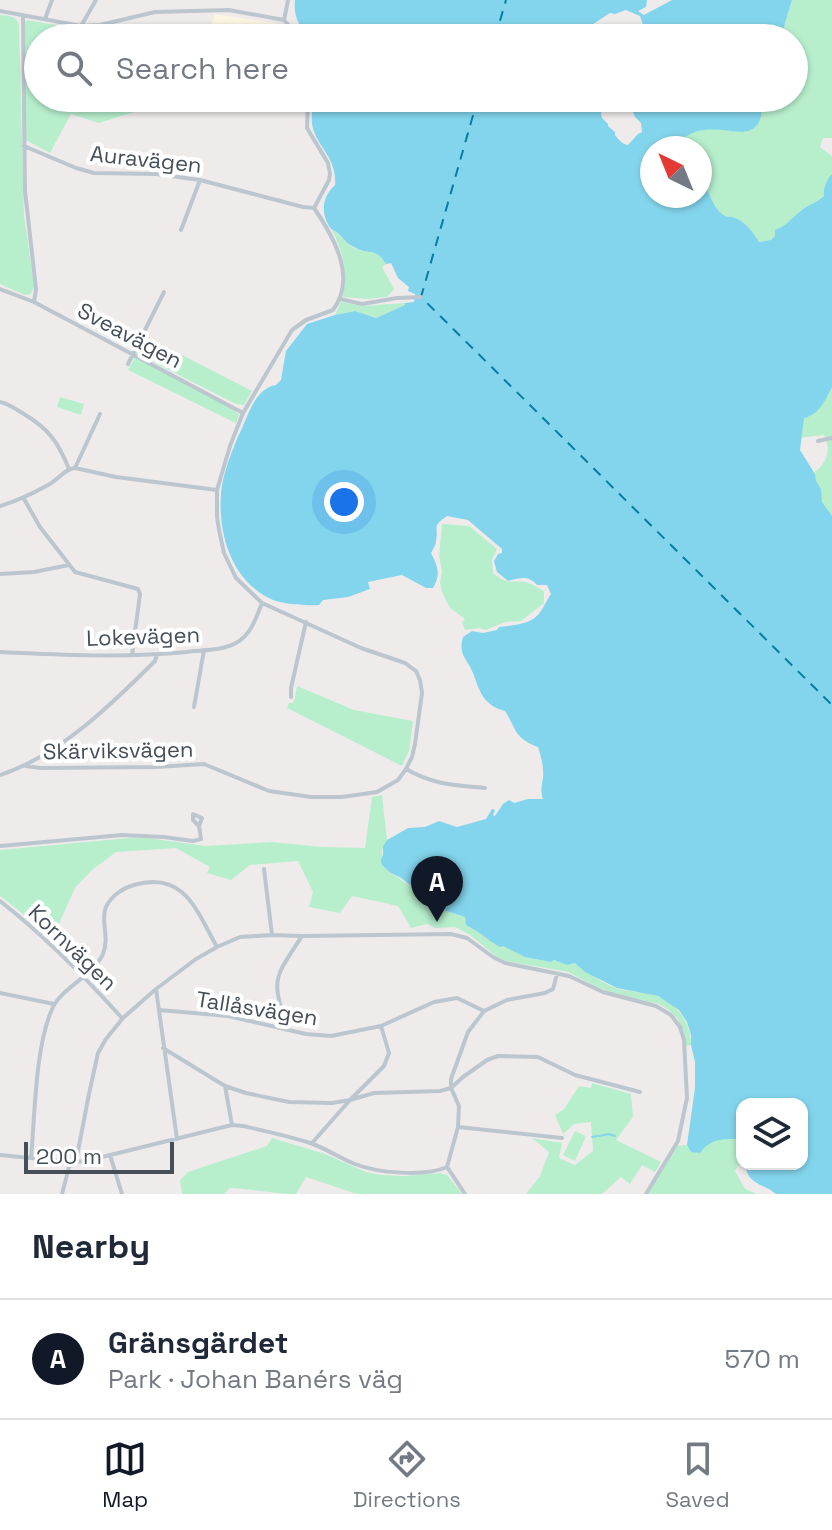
<!DOCTYPE html>
<html lang="en">
<head>
<meta charset="utf-8">
<style>
  body { margin:0; font-family:"Space Grotesk",sans-serif; background:#f2f2f3; color:#1f2937 }
  .controls { position:absolute; right:24px; bottom:24px; display:grid; overflow:hidden; border-radius:16px; box-shadow:0 2px 6px #0004 }
  .controls button { width:72px; height:72px; display:grid; place-items:center; padding:0; border:0; border-bottom:2px solid #e0e1e3; background:#fff; color:#1f2937; font:40px sans-serif }
  .compass { position:absolute; left:640px; top:136px; width:72px; height:72px; border-radius:50%; background:#fff; box-shadow:0 2px 6px #0004; rotate:317deg }
  .scale { position:absolute; left:24px; bottom:20px; width:150px; box-sizing:border-box; padding-left:8px; border:4px solid #444f59; border-top:0; font-size:22px; line-height:28px; white-space:nowrap; color:#444f59; -webkit-text-stroke:6px #fff; paint-order:stroke }
  .you { position:absolute; left:344px; top:502px; width:28px; height:28px; margin:-20px; border:6px solid #fff; border-radius:50%; background:#1a73e8; box-shadow:0 0 0 12px #1a73e833 }
  .badge { display:grid; place-items:center; width:52px; height:52px; border-radius:50%; background:#111827; color:#fff; font-size:26px; font-weight:700 }
  .pin { position:absolute; translate:-50% -66px; filter:drop-shadow(0 2px 4px #0008) }
  .pin::after { content:''; position:absolute; top:42px; width:28px; height:24px; background:inherit; clip-path:polygon(0 0,100% 0,50% 100%) }
  .list { margin:0; padding:0; list-style:none }
  h2 { display:flex; justify-content:space-between; align-items:center; height:104px; margin:0; padding:0 32px; font-size:34px }
  h2 small { font-size:26px; font-weight:400; color:#747a83 }
  .list li { display:grid; grid-template-columns:52px 1fr auto; gap:24px; align-items:center; box-sizing:border-box; height:120px; padding:0 32px; border-top:2px solid #e0e1e3 }
  .list b { display:block; font-size:30px; white-space:nowrap }
  .list p { margin:0; font-size:26px; white-space:nowrap; color:#747a83 }
  .list em { font-size:26px; font-style:normal; color:#747a83 }
  .icon { flex:none; width:44px; height:44px; fill:none; stroke:currentColor; stroke-width:2; stroke-linecap:round; stroke-linejoin:round }
  .map { position:relative; flex:none; width:832px; height:1194px; overflow:hidden }
  .search { position:absolute; background:#fff; box-shadow:0 2px 6px #0004; left:24px; right:24px; top:24px; height:88px; display:flex; align-items:center; gap:20px; box-sizing:border-box; padding:0 28px; border-radius:44px; color:#747a83; font-size:30px }
  .sheet { height:224px; background:#fff }
  nav { display:flex; justify-content:space-around; align-items:center; box-sizing:border-box; height:112px; border-top:2px solid #e0e1e3; background:#fff; font-size:22px; color:#747a83 }
  nav a { display:grid; justify-items:center; gap:4px }
  nav .on { color:#111827 }
  .map>svg:first-child { display:block }
</style>
</head>
<body>
<div class="map">
<svg width="832" height="1194" viewBox="0 0 832 1194">
  <rect width="100%" height="100%" fill="#efebeb"/>
  <path fill="#fcf5e2" d="M215,14L279,24L293,38H207Z"/>
  <path fill="#b7efcd" d="M792,0H832V138H823L820,147L832,156V174C826,181 828,191 822,198C817,206 806,206 799,212C789,221 780,231 771,241L759,242L719,216L700,187V148H680L682,136C698,130 719,125 736,132L761,118V103L765,98H794V38H782L785,23Z
    M0,15C9,16 16,15 19,25L24,215L34,286L31,294L25,295L0,284Z
    M27,20L83,30L92,38H38V98H100L104,104L122,98H139L141,110L99,123L71,114L50,153L26,140L25,23Z
    M332,230C340,233 344,241 352,247C367,256 375,246 386,264L382,267L394,289L387,297L367,299L343,297C347,269 344,255 332,230Z
    M341,302L363,306L405,303V305L376,318L355,311L335,315Z
    M145,336L252,391L244,405L236,404L135,353Z
    M135,357L234,410L239,415L236,423L128,370Z
    M832,382V520L820,503L812,474C827,464 832,450 824,435L798,438L803,418Z
    M60,397L84,404L81,415L57,407Z
    M442,524L469,526L497,549L492,560L493,573C510,586 507,580 525,582C531,583 538,588 544,591V603L521,621L505,622L486,630L479,628L465,630L462,623L465,619L450,608L442,592L440,583L442,571L439,556Z
    M297,686L354,710L413,721L409,751L402,766L287,708L289,703H293L295,698Z
    M382,795L387,840L382,850L383,867C398,876 408,888 425,892L430,904L434,907L465,917L469,928L479,932L487,939L508,947L525,957L551,962L554,960L567,964L575,963C588,972 602,984 619,989C631,992 645,992 657,996C678,1004 691,1023 691,1045L686,1046L678,1019L669,1010L659,1004L618,995L597,987L568,972L506,961L496,956L470,935L455,927L435,928L427,924L411,928L398,906L352,896L340,913L309,907L313,892L298,861L250,865L231,880L207,873L210,867L176,848L116,852L92,870L75,888L53,937L0,896V850L140,837L206,846L271,842L322,847L365,848L372,797Z
    M592,1083L631,1094L633,1117L616,1140L661,1162L655,1172L642,1165L630,1184L621,1177L602,1194H526L540,1176L549,1152L532,1138L562,1143L559,1158L575,1165L593,1151L591,1122L574,1124L563,1134L555,1115L564,1109L579,1086L591,1088Z
    M575,1131L586,1136L575,1161L563,1155Z
    M723,1137L740,1139L742,1141V1164H748L746,1167L738,1165L735,1171L745,1189L757,1194H648L676,1146L687,1145L691,1152Z
    M272,1138L325,1154L366,1172L381,1175L405,1176L440,1173L447,1175L462,1194H357L306,1177L296,1194C274,1194 252,1189 230,1188L224,1194H182L180,1180L188,1172L267,1146Z"/>
  <path fill="#83d5ed" fill-rule="evenodd" d="M295,0H647L646,7L638,11L644,15L672,0H792L785,23L782,38H649L645,31L640,16L626,10L615,14L610,13L590,26V29L596,36L604,38H315C299,31 293,16 295,0Z
    M316,98H765C759,108 765,118 755,127C741,141 709,117 681,140L684,148H652V196H700V184L704,185C711,194 712,206 722,214C729,219 727,215 735,218C745,222 753,232 759,242L771,240L775,236V230C787,226 792,217 802,210C809,204 817,203 824,196C823,188 827,179 832,174V387C825,400 820,414 804,418L800,450L815,474L816,481L821,489L822,502L832,516V1194H776C765,1184 748,1185 746,1167L748,1164H802V1104H742V1141L740,1139C723,1139 711,1138 700,1153L691,1152L687,1145L695,1088V1062L691,1045V1035L687,1022L679,1010L658,996L617,988L585,972L575,963L567,965L554,960L551,962L525,957L503,946L500,947C493,943 487,939 481,934C476,930 471,929 466,925L465,917L434,907L430,904L425,892C414,889 410,885 401,878C395,875 387,871 383,866C381,864 381,861 381,859L383,855V846L387,840L408,828L425,827L439,821L457,827L486,819L492,809L495,810L493,815L495,816L503,804L509,800L514,803L528,799H543C540,790 542,786 543,777C544,766 541,757 538,747C514,738 517,730 505,711C483,705 480,692 473,673C467,658 458,656 463,637L472,631L483,633L497,630L499,627C514,625 532,625 541,611C545,605 547,599 551,594L547,585H537C528,575 520,578 508,581L497,572L494,561L498,554L502,553V549L468,520L447,516C431,527 439,526 436,541C436,545 433,549 431,553C438,568 441,573 433,588H426L402,575L368,582L370,589L348,597L323,600L319,605C308,606 280,604 271,599C232,581 218,535 221,495C222,474 234,445 243,426C250,410 257,388 276,385L281,380L286,351L307,324L335,315L355,311L376,318L405,305V303L414,302L415,294L408,291L409,287L398,278L391,263L386,264C375,246 368,256 354,247C347,244 344,239 339,234C334,229 334,233 329,226C320,211 323,196 335,185C338,147 299,142 316,98ZM623,109L633,112L635,117L641,123L642,132L638,134L628,145C622,144 619,140 615,135V132L608,126V124C604,120 599,117 602,110L621,111Z"/>
  <g fill="none" stroke-linecap="round" stroke-linejoin="round">
    <path stroke="#83d5ed" stroke-width="2" d="M599,1136L608,1134L615,1136
      M592,1137L597,1136"/>
    <path stroke="#097d9f" stroke-width="2" stroke-dasharray="10 8" stroke-linecap="butt" d="M495,38L506,0
      M478,98L421,297L832,705"/>
    <path stroke="#bcc6cf" stroke-width="4" d="M288,0L284,20L300,38
      M0,11L81,26L100,25L155,12L229,10L284,20
      M23,16L25,191L36,289L34,302
      M45,19L52,0
      M81,26L96,0
      M308,98L307,128L328,163L330,174L329,180L314,208
      M24,146L76,168L94,173L156,174L200,180L303,207L314,208
      M181,230L200,180
      M0,289L34,302L243,413
      M340,299L362,304L397,298L421,297
      M128,364L164,292
      M0,402C9,404 16,409 24,414C49,429 58,442 69,469
      M818,441L832,438
      M75,468L100,414
      M24,499L40,527L75,572L138,589L140,594L132,655
      M0,506C17,501 32,494 48,485C58,480 64,469 75,468L116,477L217,490
      M0,574L34,572L69,565
      M0,652C62,655 125,658 187,652C203,650 221,651 236,643C251,635 256,618 262,603
      M291,697V688L306,622
      M194,707L204,650
      M26,766L40,768L156,767L204,764L269,791L311,797H342L377,792L398,780L406,769L412,757L415,744L422,693L420,680L416,671L405,663L361,648L262,603L236,578L224,553L219,530L217,517V490L230,446L243,413L292,330L306,320L333,310C357,278 334,237 314,208
      M406,769C434,785 454,785 485,788
      M0,775C59,756 112,704 155,661L157,655
      M0,846L122,835L164,837L193,841L201,839L199,826L202,818L193,814V820L199,826
      M264,869L272,935
      M0,901C45,936 84,976 122,1018
      M156,989L177,1139
      M0,993L54,1004
      M159,1010L228,1016L306,1034L331,1036L381,1026L434,1002L457,998L484,1011
      M288,1029C271,979 273,980 302,936
      M163,1048L225,1086L246,1093L289,1102L332,1103L350,1100L374,1093L440,1091L451,1088L463,1077L487,1060L498,1056L538,1057L575,1075L640,1092
      M225,1086L232,1125
      M458,1127L562,1138
      M312,1143L350,1100L384,1066L389,1053L381,1026
      M0,1155L71,1162L86,1161L232,1125L243,1126C265,1131 288,1136 310,1143C325,1148 340,1158 355,1164C377,1173 425,1177 447,1167L465,1194
      M110,1155L122,1194
      M31,1158C35,1115 35,1045 53,1007C63,987 93,976 103,954C110,937 100,920 106,907C111,896 123,888 134,885C185,870 197,912 217,947
      M447,1167L458,1127L459,1106L451,1088V1079L468,1032L484,1011L507,1000L545,993L553,989L557,974
      M62,1194L69,1167L77,1156L89,1094L98,1053L106,1039L123,1018L156,989L196,959L217,947L240,937L272,935L302,936L451,934L467,938L493,957L505,963L569,976L603,992L656,1006L671,1015L680,1027L684,1040L687,1098L678,1141L646,1194"/>
  </g>
  <g text-anchor="middle" stroke-width="8" stroke-linejoin="round" paint-order="stroke">
    <g font-size="22" fill="#444f59" stroke="#fff">
      <text transform="translate(146 159) rotate(6)" y="8">Auravägen</text>
      <text transform="translate(130 335) rotate(28)" y="8">Sveavägen</text>
      <text transform="translate(143 636) rotate(-2)" y="8">Lokevägen</text>
      <text transform="translate(118 750) rotate(-1)" y="8">Skärviksvägen</text>
      <text transform="translate(73 947) rotate(44)" y="8">Kornvägen</text>
      <text transform="translate(257 1008) rotate(9)" y="8">Tallåsvägen</text>
    </g>
  </g>
</svg>
<div class="controls">
<button><svg class="icon" aria-label="layers" viewBox="0 0 24 24"><path d="M12 4l9 5-9 5-9-5zM3 14l9 5 9-5"/></svg></button>
</div>
<svg class="compass" viewBox="-18 -18 36 36"><path d="M0-13l5 13h-10z" fill="#e53935"/><path d="M0 13l5-13h-10z" fill="#747a83"/></svg>
<div class="scale">200 m</div>
<div class="you"></div>
<div class="pin badge" style="left:437px;top:922px">A</div>
<div class="search"><svg class="icon" aria-label="search" viewBox="0 0 24 24"><circle cx="10" cy="10" r="6"/><path d="M15 15l6 6"/></svg>Search here</div>
</div>
<section class="sheet">
<h2>Nearby<small></small></h2>
<ul class="list">
<li><span class="badge">A</span><div><b>Gränsgärdet</b><p>Park · Johan Banérs väg</p></div><em>570 m</em></li>
</ul>
</section>
<nav>
<a class="on"><svg class="icon" aria-label="map" viewBox="0 0 24 24"><path d="M3 6l6-2 6 2 6-2v14l-6 2-6-2-6 2zM9 4v14M15 6v14"/></svg>Map</a>
<a><svg class="icon" aria-label="directions" viewBox="0 0 24 24"><path d="M12 3l9 9-9 9-9-9zM9 14v-3h6M13 9l2 2-2 2"/></svg>Directions</a>
<a><svg class="icon" aria-label="saved" viewBox="0 0 24 24"><path d="M7 4h10v16l-5-4-5 4z"/></svg>Saved</a>
</nav>
</body>
</html>
